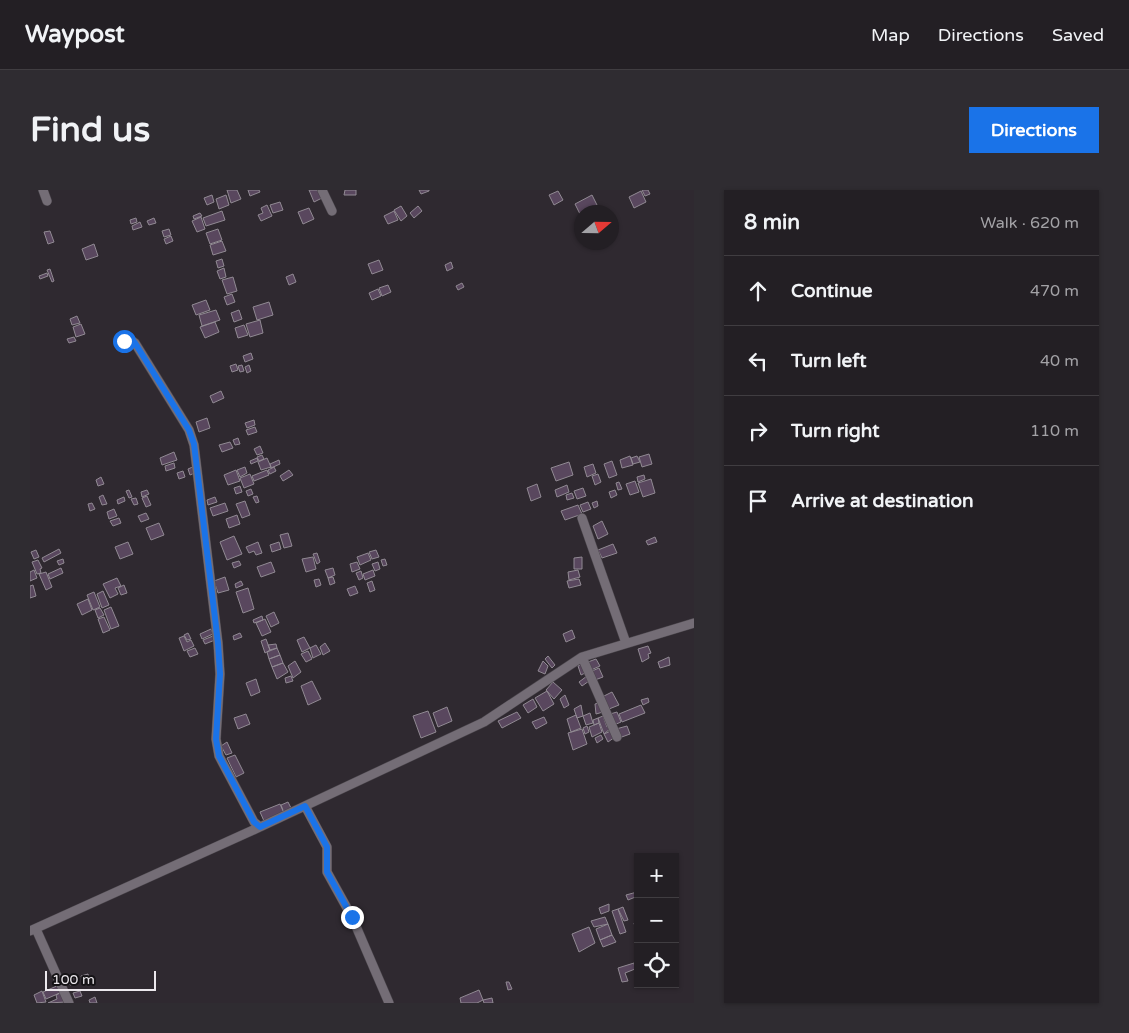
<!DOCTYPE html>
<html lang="en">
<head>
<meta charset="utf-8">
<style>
  body { margin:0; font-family:"Varela Round",sans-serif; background:#2f2c31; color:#f1f3f6 }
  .controls { position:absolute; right:15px; bottom:15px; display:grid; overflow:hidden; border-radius:0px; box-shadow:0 1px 4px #0004 }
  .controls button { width:45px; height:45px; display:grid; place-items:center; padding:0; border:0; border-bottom:1px solid #403d41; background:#231f24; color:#f1f3f6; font:25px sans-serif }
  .compass { position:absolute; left:544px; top:15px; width:45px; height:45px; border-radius:50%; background:#231f24; box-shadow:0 1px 4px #0004; rotate:70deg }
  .scale { position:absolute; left:15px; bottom:12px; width:111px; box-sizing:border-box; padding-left:5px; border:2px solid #ece8ed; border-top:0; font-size:14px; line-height:18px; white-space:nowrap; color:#ece8ed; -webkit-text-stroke:4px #151316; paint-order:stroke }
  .stop { position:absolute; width:15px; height:15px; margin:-11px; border:4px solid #1a73e8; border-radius:50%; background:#fff }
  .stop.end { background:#1a73e8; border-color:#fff; box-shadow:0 1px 5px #0008 }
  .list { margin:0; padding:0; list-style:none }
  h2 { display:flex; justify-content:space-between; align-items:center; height:65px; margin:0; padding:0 20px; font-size:21px }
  h2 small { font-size:16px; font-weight:400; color:#a3a2a6 }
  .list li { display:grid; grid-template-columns:32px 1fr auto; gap:15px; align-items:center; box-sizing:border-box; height:70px; padding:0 20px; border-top:1px solid #403d41 }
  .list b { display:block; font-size:19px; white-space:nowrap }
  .list em { font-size:16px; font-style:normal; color:#a3a2a6 }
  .icon { flex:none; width:28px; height:28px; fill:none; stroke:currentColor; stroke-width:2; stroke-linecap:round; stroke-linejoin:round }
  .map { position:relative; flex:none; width:664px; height:813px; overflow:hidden; border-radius:0px }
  header { display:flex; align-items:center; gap:30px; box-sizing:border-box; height:70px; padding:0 25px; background:#231f24; border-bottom:1px solid #403d41 }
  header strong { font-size:24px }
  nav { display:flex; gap:28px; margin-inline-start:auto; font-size:18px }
  .intro { display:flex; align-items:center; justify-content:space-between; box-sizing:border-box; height:120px; padding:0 30px }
  h1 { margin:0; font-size:35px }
  .button { padding:12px 22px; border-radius:0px; background:#1a73e8; color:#fff; font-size:18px; font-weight:700 }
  main { display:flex; gap:30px; padding:0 30px }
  aside { flex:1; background:#231f24; border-radius:0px; box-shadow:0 1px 4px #0004 }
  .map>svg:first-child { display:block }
</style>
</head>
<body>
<header>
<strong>Waypost</strong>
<nav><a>Map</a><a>Directions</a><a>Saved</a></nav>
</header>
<div class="intro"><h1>Find us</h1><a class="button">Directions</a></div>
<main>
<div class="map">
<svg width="664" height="813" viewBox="0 0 664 813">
  <rect width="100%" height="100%" fill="#2f2930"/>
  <path fill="#59475e" stroke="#918a93" d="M197,0H207L211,9L201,13Z
    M218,0H229L230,2L220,6Z
    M279,0H291L294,7L284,12Z
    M315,0H326V5H314Z
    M389,0H399V1L391,4Z
    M612,0H618L620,4L615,6Z
    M528,1L533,10L524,15L519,5Z
    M611,1L616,12L604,18L599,7Z
    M182,5L184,12L177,15L174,8Z
    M196,5L199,15L189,19L186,9Z
    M562,5L568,17L558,22H552L551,26L545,14Z
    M250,12L253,20L243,23L240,15Z
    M237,15L242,26L231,31L228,25L233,23L231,18Z
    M371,16L377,26L371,31L364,20Z
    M388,16L392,21L384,28L380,23Z
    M279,18L284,29L273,34L268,22Z
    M192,21L195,30L176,36L173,28Z
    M364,21L368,30L358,34L354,26Z
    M170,23L172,26L164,29L163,26Z
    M171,27L175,39L167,42L162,31Z
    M106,28L107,32L101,34L100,30Z
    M124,28L126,33L119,35L117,31Z
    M110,32L112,37L103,40L102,36Z
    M139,39L141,45L134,47L132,41Z
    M188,39L192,50L180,54L176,43Z
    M20,41L24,52L18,54L14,42Z
    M141,46L143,51L136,54L134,49Z
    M192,51L196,61L183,65L180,55Z
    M64,54L68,66L56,70L52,59Z
    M192,69L194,76L188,78L186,71Z
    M349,70L353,80L342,84L338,74Z
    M421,72L423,78L417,81L415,75Z
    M194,78L196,87L190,89L187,81Z
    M20,79L24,91L22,92L17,80Z
    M17,83L18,86L10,89L9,86Z
    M263,84L266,92L259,95L256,87Z
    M203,87L207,101L197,104L192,90Z
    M432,93L434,97L428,100L426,96Z
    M358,95L361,102L352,106L349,98Z
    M348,99L351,106L342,110L339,103Z
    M202,104L205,112L197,115L194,107Z
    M176,110L180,120L166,125L162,115Z
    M239,112L243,125L227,130L223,117Z
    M186,120L190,130L172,136L169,125Z
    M209,120L212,129L204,132L201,123Z
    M47,126L50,133L42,135L40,129Z
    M230,130L233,143L220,147L216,134Z
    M185,132L189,142L175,148L170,137Z
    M51,134L55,144L46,147L43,137Z
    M214,135L218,145L208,148L205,138Z
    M44,147L46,151L39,153L37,149Z
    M221,163L223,169L215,172L213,166Z
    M206,174L208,180L202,182L200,176Z
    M212,175L214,181L210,182L208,176Z
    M219,175L221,181L217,183L215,177Z
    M191,201L194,208L183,213L180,206Z
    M177,228L180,238L169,242L166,232Z
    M224,230L225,235L217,238L215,233Z
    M225,237L227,242L218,245L216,240Z
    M208,248L210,254L205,255L203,250Z
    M200,252L203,258L192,262L189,255Z
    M230,256L233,263L227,265L224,259Z
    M144,262L147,270L132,275L130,268Z
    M619,264L622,274L612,277L609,267Z
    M232,265L234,269L229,271L227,267Z
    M600,266L603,275L592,278L590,270Z
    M607,266L610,272L603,274L601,268Z
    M227,268L228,271L221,274L220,271Z
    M237,268L241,277L231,280L228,272Z
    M249,270L250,274L241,278L240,274Z
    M582,271L587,285L579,288L574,274Z
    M539,272L543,285L526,291L521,278Z
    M144,273L145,278L136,281L135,276Z
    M563,274L566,283L557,287L554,277Z
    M165,276L167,282L160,285L158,279Z
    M215,277L217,283L210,287L207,280Z
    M244,277L246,281L240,284L238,280Z
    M206,280L210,291L198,295L194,285Z
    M237,280L239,285L224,291L222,286Z
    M259,280L263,285L253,291L250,286Z
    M153,281L155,287L149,289L147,283Z
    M220,284L224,294L214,298L210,288Z
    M568,284L571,292L565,295L562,286Z
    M614,285L615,289L608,292L607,287Z
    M71,287L74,294L68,296L66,290Z
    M621,289L625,303L613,307L608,293Z
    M605,291L609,302L600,305L596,294Z
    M589,292L592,299L588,300L586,293Z
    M507,294L511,307L501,311L497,298Z
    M537,295L539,302L527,307L525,300Z
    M210,296L212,302L206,304L204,298Z
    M553,298L556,306L547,309L544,301Z
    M221,299L223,304L218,306L216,301Z
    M99,300L102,307L99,308L96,301Z
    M117,300L119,304L112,307L111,302Z
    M585,300L587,305L581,308L579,302Z
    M542,303L544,308L537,310L536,305Z
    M73,305L77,314L72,315L69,307Z
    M117,306L121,315L116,317L112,308Z
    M227,306L229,312L226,313L223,307Z
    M94,307L95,311L88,314L87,310Z
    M185,307L187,312L178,315L177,310Z
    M106,308L108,314L104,315L101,309Z
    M215,311L220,325L212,328L206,314Z
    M567,311L568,316L564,318L562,313Z
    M558,312L561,319L553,322L550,315Z
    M62,313L65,319L60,321L58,314Z
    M195,313L198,321L183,326L180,318Z
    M548,315L552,324L535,330L531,321Z
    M84,319L87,326L79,329L77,322Z
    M116,323L119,329L111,332L108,326Z
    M207,325L210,334L199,338L196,329Z
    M89,328L91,333L83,336L80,331Z
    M572,331L578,344L568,349L563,336Z
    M129,333L134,345L121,350L116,338Z
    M258,343L262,356L254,358L250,345Z
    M204,346L212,364L197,370L190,352Z
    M625,347L627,352L618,355L616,351Z
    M98,352L103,364L90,369L85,357Z
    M228,352L232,363L226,365L224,361L219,363L216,357Z
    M249,352L251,359L242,362L240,355Z
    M583,354L587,363L572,368L568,360Z
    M29,359L31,363L14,372L12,368Z
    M6,360L9,367L4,369L1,362Z
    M346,360L349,367L342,369L339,362Z
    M287,363L290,372L287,374L283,364Z
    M338,363L341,370L330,375L327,367Z
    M283,367L286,379L276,382L272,369Z
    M552,367V379H544V368Z
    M33,369L34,373L29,375L27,371Z
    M355,369L357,375L353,376L351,370Z
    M8,370L12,378L10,379L11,383L7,384L2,372Z
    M209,371L211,375L204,378L202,373Z
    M241,372L245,382L231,387L227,377Z
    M327,372L330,379L322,382L320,374Z
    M348,372L350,379L345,381L342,374Z
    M31,378L33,383L20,389L18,384Z
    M303,378L305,385L298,388L295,380Z
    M4,380L7,388L0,391V382Z
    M343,380L345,386L335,390L333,384Z
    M548,380L550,387L539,390L538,382Z
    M331,381L333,388L329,390L326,383Z
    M16,382L22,397L16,400L9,384Z
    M195,387L199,400L188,403L184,391Z
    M303,387L305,393L300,395L298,388Z
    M87,388L91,396L85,398L88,404L80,408L73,394Z
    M289,389L291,395L286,397L284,390Z
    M549,389L551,395L539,398L537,391Z
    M211,391L213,395L206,398L205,394Z
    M342,391L345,400L340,402L337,393Z
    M3,395L6,406L0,408V396Z
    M94,395L97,403L91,405L88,398Z
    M325,396L328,403L320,406L317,399Z
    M218,398L224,419L213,423L206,402Z
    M73,401L79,415L72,418L67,404Z
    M64,402L70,417L63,420L57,405Z
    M58,409L62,420L52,425L47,414Z
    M81,417L89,436L81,439L74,420Z
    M70,418L74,425L68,428L65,420Z
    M244,422L249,433L241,437L236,426Z
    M232,426L233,430L224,433L223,430Z
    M74,427L80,440L73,443L68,429Z
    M235,429L241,442L232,446L226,433Z
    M181,439L183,444L172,449L170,444Z
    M542,440L545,448L536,452L533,444Z
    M158,443L161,449L157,450L154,445Z
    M210,443L212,447L204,450L203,446Z
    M154,446L157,452L161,450L164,456L154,461L149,448Z
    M183,446L185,450L175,454L173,450Z
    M274,447L280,458L272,462L267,450Z
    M236,449L240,460L235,463L231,451Z
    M295,453L300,461L293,465L290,457Z
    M246,454L247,458L240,460L238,455Z
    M286,455L291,464L283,468L280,458Z
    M618,456L621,463L618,464L619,468L612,472L608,459Z
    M165,458L168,464L160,467L157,461Z
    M247,458L250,465L239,469L237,462Z
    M278,461L282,469L276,472L271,464Z
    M250,465L253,473L242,477L239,469Z
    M518,466L525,475L522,478L515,469Z
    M639,467L640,475L630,478L628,472Z
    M566,469L570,476L561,480L558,472Z
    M265,471L271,482L263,488L258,476Z
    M513,471L518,476L515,484L508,481Z
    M253,473L258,482L247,489L242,477Z
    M553,473L557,482L551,485L548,476Z
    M569,478L573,487L565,490L562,481Z
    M261,486L263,491L256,493L255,488Z
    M557,486L559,491L552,496L549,492Z
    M226,489L230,502L221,506L216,493Z
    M282,491L291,509L278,515L271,496Z
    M523,492L532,500L524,509L516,500Z
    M517,501L524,514L513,521L505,508Z
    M582,502L589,515L579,519L572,507Z
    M535,505L539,515L534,518L530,509Z
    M618,508L619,512L613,515L611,510Z
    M503,509L507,517L498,523L493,515Z
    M572,512L573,522L566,524L565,514Z
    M551,515L553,526L547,528L544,519Z
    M611,515L615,523L592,532L589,524Z
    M417,517L422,531L408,537L403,523Z
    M398,521L406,542L391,548L383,526Z
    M487,522L491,528L472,538L468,531Z
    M587,522L591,532L584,535L580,524Z
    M560,523L563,533L556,535L553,526Z
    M216,524L220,534L208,539L204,528Z
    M546,525L551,538L541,542L537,529Z
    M573,526L577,537L580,536L581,538L574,544L568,528Z
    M514,527L517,533L506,539L502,532Z
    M568,528L569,533L564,535L563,530Z
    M569,533L572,542L562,547L559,537Z
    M557,536L559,542L555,544L553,538Z
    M597,536L600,544L589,548L586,539Z
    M552,539L557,554L543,560L538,543Z
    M583,540L585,547L578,552L574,544Z
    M571,545L573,549L567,553L565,548Z
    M197,552L202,563L196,565L191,556Z
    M205,565L214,583L206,587L197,568Z
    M258,612L262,620L254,623L251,615Z
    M250,614L254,623L234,631L230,622Z
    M607,702L608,706L598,710L596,705Z
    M579,714V721L571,724L569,718Z
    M593,717L598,730L594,731L588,719Z
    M588,719L596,742L590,744L582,721Z
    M575,727L578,734L564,737L561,731Z
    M608,731V744H607L604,733Z
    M578,734L582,745L570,750L566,739Z
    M559,737L565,753L549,762L542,744Z
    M582,745L586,752L573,757L570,750Z
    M604,773L605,779L595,783L598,791L592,792L588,778Z
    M58,784L59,790L53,791L51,786Z
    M45,788L47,793L40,795L39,790Z
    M476,792H479L482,799L478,800Z
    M29,795L32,802L16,809L13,802Z
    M449,800L453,810L447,813H431L430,808Z
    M12,801L16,812L7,813L4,805Z
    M50,801L52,806L45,808L43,803Z
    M32,802L36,812L18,813L27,809L26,805Z
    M65,807L67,813H60L59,810Z
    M462,808L463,813H454L453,810Z"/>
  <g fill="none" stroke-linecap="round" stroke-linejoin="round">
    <defs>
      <path id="street" d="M13,0L17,11
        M292,0L302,21
        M94,151L101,150L105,153L159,240L164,255L188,453L190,484L186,549L189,566L224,632L230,637L454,532L552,467L664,433
        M552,328L596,453
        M552,467L587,547
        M275,616L297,657V682L322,727L359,813
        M6,739L39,813
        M0,741L230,637"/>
    </defs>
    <use href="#street" stroke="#4a454b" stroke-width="10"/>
    <use href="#street" stroke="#746d76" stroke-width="9"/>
  </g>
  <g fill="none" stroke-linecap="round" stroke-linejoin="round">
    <path stroke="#1a73e8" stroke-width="6" d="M94,151L101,150L105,153L159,240L164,254L188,453L190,484L186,549L189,566L224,632L230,637L275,616L297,657V682L322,727"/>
  </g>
</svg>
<div class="controls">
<button>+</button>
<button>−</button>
<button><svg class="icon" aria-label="locate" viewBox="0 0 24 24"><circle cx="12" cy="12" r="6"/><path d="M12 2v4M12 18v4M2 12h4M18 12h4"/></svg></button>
</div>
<svg class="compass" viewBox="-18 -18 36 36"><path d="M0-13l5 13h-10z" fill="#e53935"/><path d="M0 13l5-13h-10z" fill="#a3a2a6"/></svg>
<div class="scale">100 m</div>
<div class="stop" style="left:94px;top:151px"></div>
<div class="stop end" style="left:322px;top:727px"></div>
</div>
<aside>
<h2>8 min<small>Walk · 620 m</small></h2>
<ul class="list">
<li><svg class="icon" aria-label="ahead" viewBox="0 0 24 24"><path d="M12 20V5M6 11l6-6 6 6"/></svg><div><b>Continue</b></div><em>470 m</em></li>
<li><svg class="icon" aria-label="left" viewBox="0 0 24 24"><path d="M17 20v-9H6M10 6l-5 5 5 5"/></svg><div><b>Turn left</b></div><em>40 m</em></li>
<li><svg class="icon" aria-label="right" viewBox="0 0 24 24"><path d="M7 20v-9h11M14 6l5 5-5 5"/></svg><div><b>Turn right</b></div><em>110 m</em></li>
<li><svg class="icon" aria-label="arrive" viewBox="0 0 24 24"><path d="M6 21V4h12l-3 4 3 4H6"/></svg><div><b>Arrive at destination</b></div></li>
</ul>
</aside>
</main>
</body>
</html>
